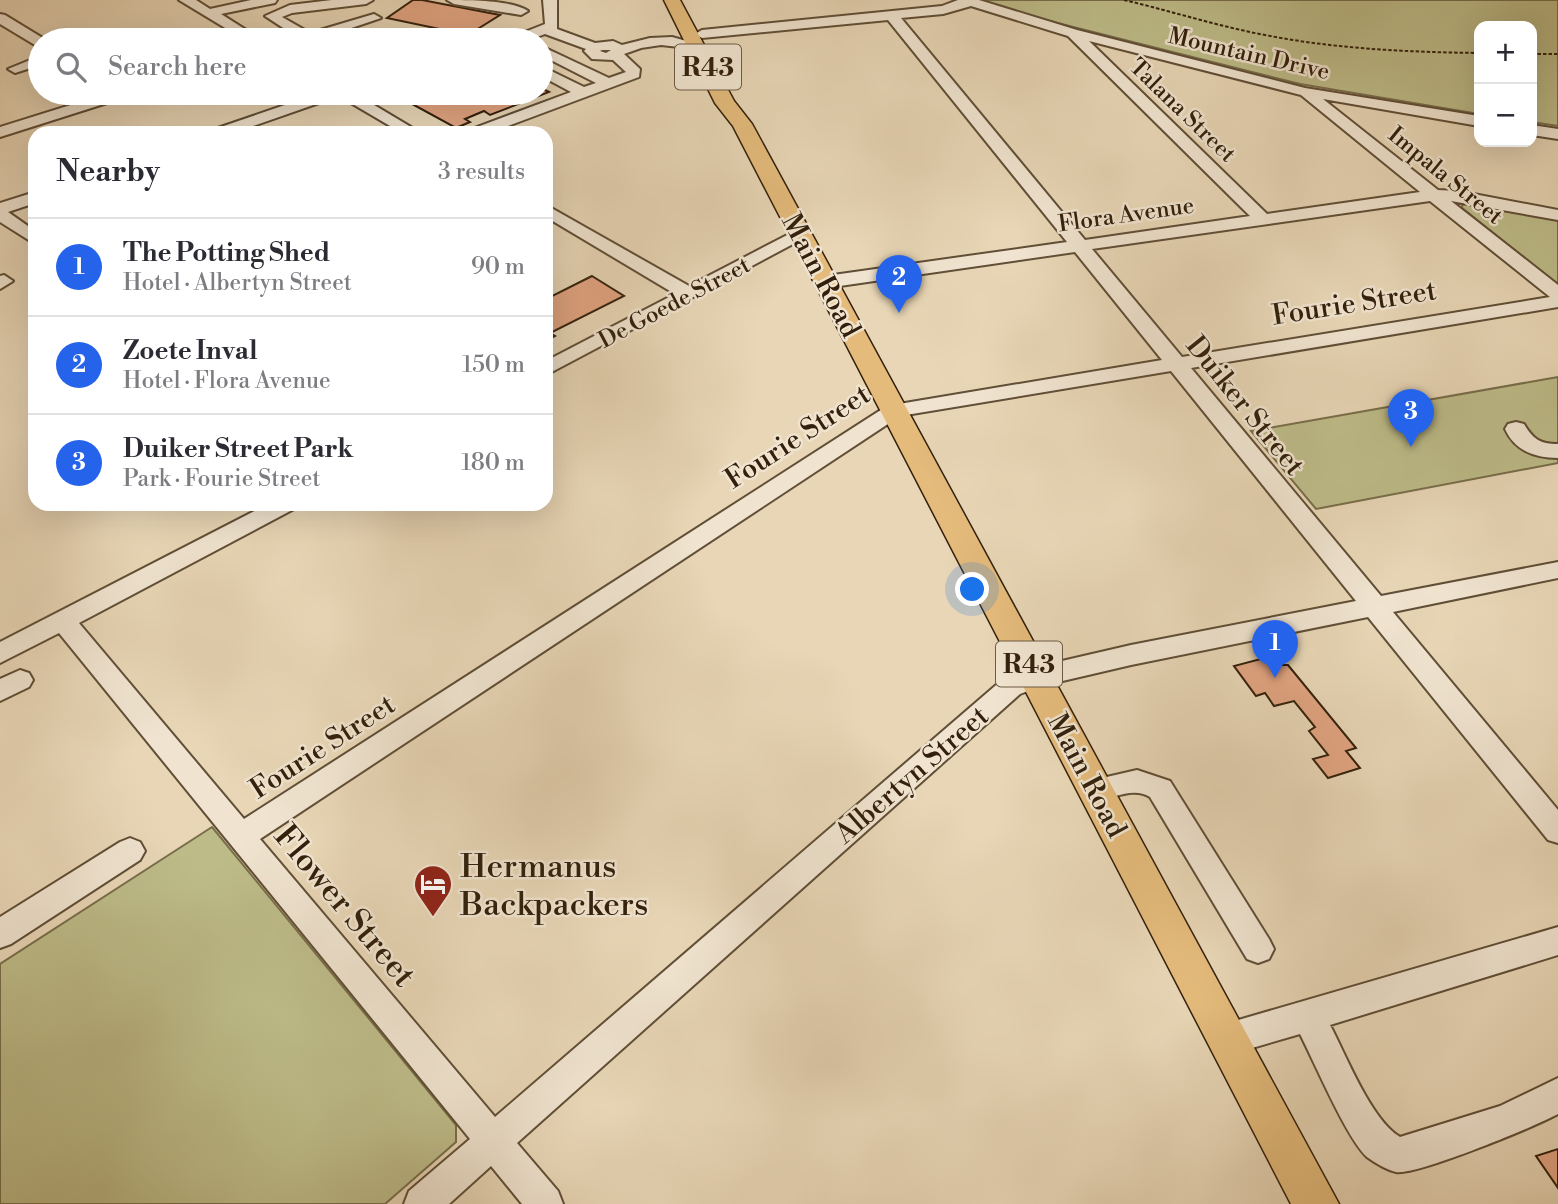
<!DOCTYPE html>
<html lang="en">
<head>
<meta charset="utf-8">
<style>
  body { margin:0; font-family:"Libre Bodoni",serif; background:#f7f7f7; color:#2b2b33 }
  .controls { position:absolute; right:21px; top:21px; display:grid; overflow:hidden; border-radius:14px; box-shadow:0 7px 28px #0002 }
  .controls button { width:63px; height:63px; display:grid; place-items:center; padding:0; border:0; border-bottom:2px solid #e1e1e2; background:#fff; color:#2b2b33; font:35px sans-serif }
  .you { position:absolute; left:973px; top:590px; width:24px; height:24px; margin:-18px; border:5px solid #fff; border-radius:50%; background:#1a73e8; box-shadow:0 0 0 10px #1a73e833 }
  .badge { display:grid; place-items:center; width:46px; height:46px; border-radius:50%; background:#2563eb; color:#fff; font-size:23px; font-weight:700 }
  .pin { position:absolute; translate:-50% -58px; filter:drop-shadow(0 2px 4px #0008) }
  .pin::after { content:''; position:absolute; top:37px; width:24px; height:21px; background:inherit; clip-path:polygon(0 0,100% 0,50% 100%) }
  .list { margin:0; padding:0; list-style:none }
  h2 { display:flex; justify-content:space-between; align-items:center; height:91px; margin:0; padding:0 28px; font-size:30px }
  h2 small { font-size:23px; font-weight:400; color:#7c7c81 }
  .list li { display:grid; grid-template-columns:46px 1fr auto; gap:21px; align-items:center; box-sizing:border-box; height:98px; padding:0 28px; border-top:2px solid #e1e1e2 }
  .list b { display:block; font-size:26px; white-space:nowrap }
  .list p { margin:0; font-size:23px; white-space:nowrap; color:#7c7c81 }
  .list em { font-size:23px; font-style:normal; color:#7c7c81 }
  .icon { flex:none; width:38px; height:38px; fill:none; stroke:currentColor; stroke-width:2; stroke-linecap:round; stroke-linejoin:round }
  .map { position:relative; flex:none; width:1558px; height:1204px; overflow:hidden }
  .search { position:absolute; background:#fff; box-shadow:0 7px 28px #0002; left:28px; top:28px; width:525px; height:77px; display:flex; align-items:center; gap:18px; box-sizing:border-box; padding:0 24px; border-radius:38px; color:#7c7c81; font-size:26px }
  .panel { position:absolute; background:#fff; box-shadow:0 7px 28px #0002; left:28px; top:126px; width:525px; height:385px; border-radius:21px }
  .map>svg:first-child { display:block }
</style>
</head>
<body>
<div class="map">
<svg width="1558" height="1204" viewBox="0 0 1558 1204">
  <rect width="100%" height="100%" fill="#e8d6b6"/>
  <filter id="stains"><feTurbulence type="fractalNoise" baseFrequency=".00286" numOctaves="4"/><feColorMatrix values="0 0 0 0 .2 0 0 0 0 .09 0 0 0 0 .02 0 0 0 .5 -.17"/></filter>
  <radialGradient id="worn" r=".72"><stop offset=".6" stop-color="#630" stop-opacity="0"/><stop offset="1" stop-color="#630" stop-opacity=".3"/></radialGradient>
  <path fill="#bdbc89" stroke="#786e4a" stroke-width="2" d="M966,0H1558V126L1532,122V26H1479V114L1300,84Z
    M1465,203L1558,219V285L1461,207Z
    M1558,377V463L1316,509L1251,431Z
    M212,827L456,1125V1142L385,1204H0V964Z"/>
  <path fill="#e2a582" stroke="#33200c" stroke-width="2" d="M413,0H422L500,15L468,35L387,18Z
    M541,88L549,92L490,115L484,111L465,119L470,122L456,128L392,93H541Z
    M592,276L624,296L550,333L555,336L546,341V299Z
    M1272,656L1279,665H1288L1356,748L1346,751L1360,768L1328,778L1313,759L1328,755L1309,731L1315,727L1294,701L1274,706L1265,693L1256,696L1234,666Z
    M1558,1149V1188L1536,1156Z"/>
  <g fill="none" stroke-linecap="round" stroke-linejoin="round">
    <defs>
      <path id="minor" d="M179,0H196L210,9L251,0H277L275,3L221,14L262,40H245Z
        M332,0H373L366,4L292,13L282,17L310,33L374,14L381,18L316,40H295L297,37L265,16L290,5Z
        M447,0C468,0 512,0 528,11L521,15L454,4Z
        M543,0H557V29L595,43L613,41L622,45L650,38L672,37L697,44L708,53L701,57L679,47L661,45L641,48L624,54L640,69L639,77L489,133H467L469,130L571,92L541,76V66L584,87L596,83L541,55V46L609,78L626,72L613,60L592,59L584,51L586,49L545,34L529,40H510L512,37L545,24ZM602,50H611L606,53L600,51Z
        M958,0H979L1077,30L1305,88L1479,116V126L1323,99L1438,190L1458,191L1558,210V220L1451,201L1558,285V307L1191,368L1381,596L1558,562V578L1393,612L1558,810V843L1548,840L1368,617L1131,665L1041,686L1020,694L517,1143L558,1191L563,1204H522L491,1166L449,1204H404L409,1191L470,1139L59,633L0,663V642L268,504H297L294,509L79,623L244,819L887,406L1162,360L1075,252L826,288L819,286L817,282L819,278L826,276L1067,242L888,20L702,38L695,34L702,30L942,6ZM971,6L1068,36L1250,216L1085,240L901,18L943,14ZM1089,41L1301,95L1420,192L1267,214ZM1430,201L1550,297L1182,357L1092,249ZM1171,371L1356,601L1131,645L1036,667L1002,680L495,1117L260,839L900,416Z
        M0,14L5,15L46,40H40V46L35,45L0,24Z
        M40,56V65L15,73L8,69Z
        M109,93H131L129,96L0,137V127Z
        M320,93H354L421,133H402L339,96L233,133H210L212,130Z
        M1532,125L1558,129V139L1532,135Z
        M35,192V203L8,212L35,231V244L0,222V203Z
        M546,205L689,286L795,231L801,230L810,235L546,375V361L675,294L546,217Z
        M4,275L13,281L0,289V276Z
        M1516,422L1524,424C1533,439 1540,444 1558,444V458C1535,458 1515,451 1505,429L1508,424Z
        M20,670L29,673L33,680L29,687L0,701V679Z
        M1137,770L1170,781L1269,939L1274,949L1269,959L1258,963L1247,959L1150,797C1130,784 1106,805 1085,798L1081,790L1085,782Z
        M130,838L140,842L145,851L140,860L11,944L0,948V917L120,842Z
        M1558,927V955L1330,1025C1346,1055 1371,1120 1400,1137L1500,1106L1558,1078V1114C1536,1126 1416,1176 1396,1172C1387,1170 1374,1162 1367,1157C1346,1137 1315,1063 1300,1034L1228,1055L1216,1050L1212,1039L1216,1028L1228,1023Z"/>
      <path id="major" d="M664,0H680L734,101L752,124L1339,1204H1291L733,126L715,103Z"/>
    </defs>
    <use href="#minor" stroke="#604e36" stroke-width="4"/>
    <use href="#major" stroke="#33200c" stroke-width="3"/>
    <path stroke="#33200c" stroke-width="2" stroke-dasharray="3.5 2" stroke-linecap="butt" d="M1124,0C1171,11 1217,26 1265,35C1336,49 1407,52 1479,53
      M1532,54H1558"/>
    <use href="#minor" fill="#f0e4d0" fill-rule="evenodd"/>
    <use href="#major" fill="#e4bb7b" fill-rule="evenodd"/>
  </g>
  <defs>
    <symbol id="hotel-pin" viewBox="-11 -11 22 30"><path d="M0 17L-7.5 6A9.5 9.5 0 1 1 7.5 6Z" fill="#8f2418" stroke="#f0e4d0"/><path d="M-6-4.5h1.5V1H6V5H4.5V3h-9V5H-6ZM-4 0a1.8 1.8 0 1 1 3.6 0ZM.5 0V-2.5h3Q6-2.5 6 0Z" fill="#fff"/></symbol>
  </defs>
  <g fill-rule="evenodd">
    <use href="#hotel-pin" x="411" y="862" width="44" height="60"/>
  </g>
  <g text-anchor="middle" stroke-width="5" stroke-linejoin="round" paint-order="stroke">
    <g font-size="23" fill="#33200c" stroke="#f0e4d0">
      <text transform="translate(1249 53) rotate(13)" y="8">Mountain Drive</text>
      <text transform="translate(1183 110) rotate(44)" y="8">Talana Street</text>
      <text transform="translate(1446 175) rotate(39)" y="8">Impala Street</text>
      <text transform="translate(1126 214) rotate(-8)" y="8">Flora Avenue</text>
      <text transform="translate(674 302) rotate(-28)" y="8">De Goede Street</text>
    </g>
    <g fill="#f0e4d0" stroke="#6c5b47" stroke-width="2">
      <rect x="675" y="44.5" width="66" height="45" rx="5"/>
      <rect x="996" y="641.5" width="66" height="45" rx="5"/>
    </g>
    <g font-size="26" font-weight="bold" fill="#33200c">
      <text x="708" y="76">R43</text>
      <text x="1029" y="673">R43</text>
    </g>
    <g font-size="28" fill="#33200c" stroke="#f0e4d0">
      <text transform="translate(822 275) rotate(62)" y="10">Main Road</text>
      <text transform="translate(1354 302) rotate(-9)" y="10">Fourie Street</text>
      <text transform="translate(1246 405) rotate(51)" y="10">Duiker Street</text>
      <text transform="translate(797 436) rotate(-33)" y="10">Fourie Street</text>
      <text transform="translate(322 746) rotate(-33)" y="10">Fourie Street</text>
      <text transform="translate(911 774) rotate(-41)" y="10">Albertyn Street</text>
      <text transform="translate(1088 775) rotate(62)" y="10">Main Road</text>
    </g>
    <g font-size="33" fill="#33200c" stroke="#f0e4d0" text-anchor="start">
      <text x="460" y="877">Hermanus<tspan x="460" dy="38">Backpackers</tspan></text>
    </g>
    <g font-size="33" fill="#33200c" stroke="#f0e4d0">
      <text transform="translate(346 905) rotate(50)" y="12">Flower Street</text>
    </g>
  </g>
  <rect width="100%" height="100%" filter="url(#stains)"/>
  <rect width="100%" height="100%" fill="url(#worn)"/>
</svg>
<div class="controls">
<button>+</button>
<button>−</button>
</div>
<div class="you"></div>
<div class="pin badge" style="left:1275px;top:678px">1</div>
<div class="pin badge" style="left:899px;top:313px">2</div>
<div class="pin badge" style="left:1411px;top:447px">3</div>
<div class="search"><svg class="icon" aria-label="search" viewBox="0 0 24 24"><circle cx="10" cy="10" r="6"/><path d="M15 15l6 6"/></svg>Search here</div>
<section class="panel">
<h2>Nearby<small>3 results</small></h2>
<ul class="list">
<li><span class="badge">1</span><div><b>The Potting Shed</b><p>Hotel · Albertyn Street</p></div><em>90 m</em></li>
<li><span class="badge">2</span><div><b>Zoete Inval</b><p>Hotel · Flora Avenue</p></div><em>150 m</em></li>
<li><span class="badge">3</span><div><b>Duiker Street Park</b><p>Park · Fourie Street</p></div><em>180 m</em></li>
</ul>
</section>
</div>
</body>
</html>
